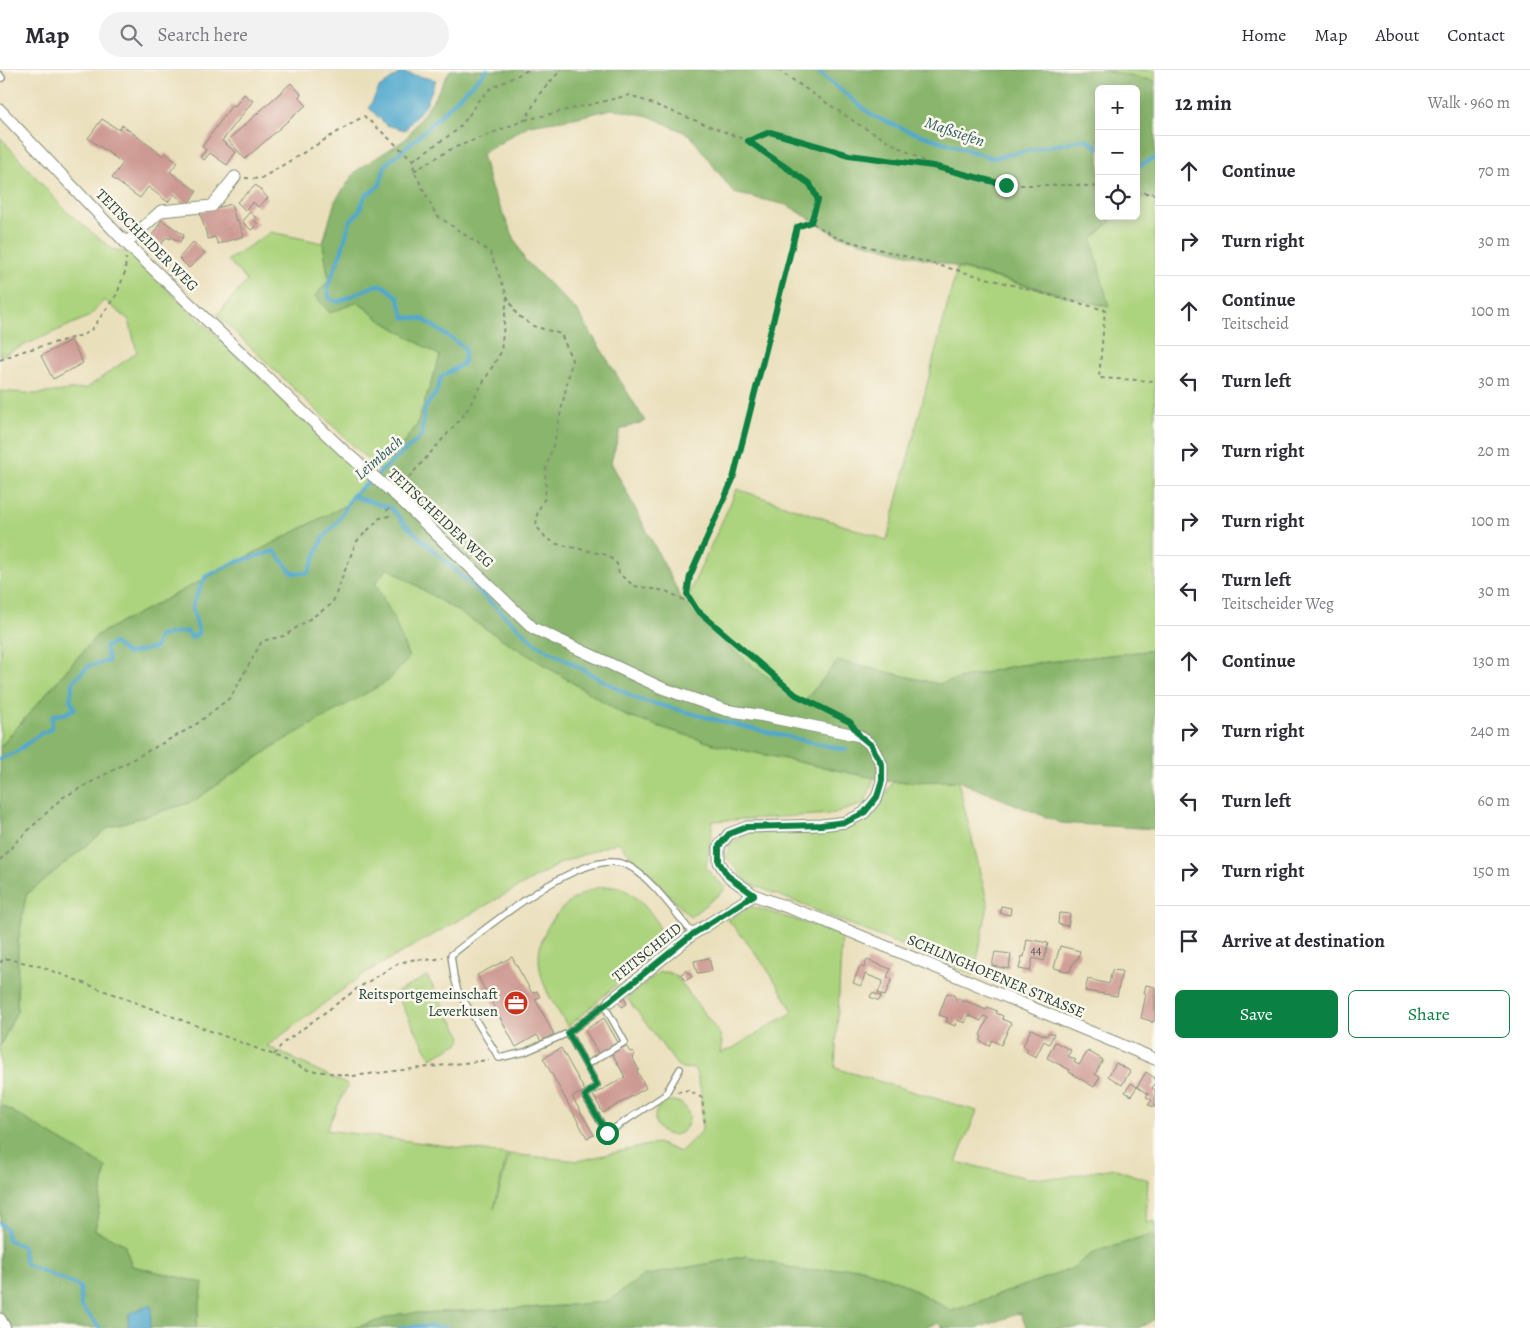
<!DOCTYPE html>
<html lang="en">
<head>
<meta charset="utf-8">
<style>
  body { margin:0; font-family:Alegreya,serif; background:#f2f2f3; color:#2b2b33 }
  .controls { position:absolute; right:15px; top:15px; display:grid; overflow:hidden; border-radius:8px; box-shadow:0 2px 12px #0003 }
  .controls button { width:45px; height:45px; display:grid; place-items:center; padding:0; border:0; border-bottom:1px solid #e1e1e2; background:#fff; color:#2b2b33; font:25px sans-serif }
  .stop { position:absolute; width:15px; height:15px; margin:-11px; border:4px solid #0b8043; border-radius:50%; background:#fff }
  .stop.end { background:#0b8043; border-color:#fff; box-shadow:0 1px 5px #0008 }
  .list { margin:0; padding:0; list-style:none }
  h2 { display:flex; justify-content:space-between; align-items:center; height:65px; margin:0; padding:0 20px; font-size:21px }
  h2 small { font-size:16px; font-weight:400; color:#7c7c81 }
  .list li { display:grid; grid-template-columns:32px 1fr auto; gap:15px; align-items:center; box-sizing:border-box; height:70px; padding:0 20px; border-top:1px solid #e1e1e2 }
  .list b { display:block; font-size:19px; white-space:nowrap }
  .list p { margin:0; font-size:16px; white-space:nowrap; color:#7c7c81 }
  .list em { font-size:16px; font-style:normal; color:#7c7c81 }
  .actions { display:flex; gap:10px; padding:15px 20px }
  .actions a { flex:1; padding:11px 0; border:1px solid #0b8043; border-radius:8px; text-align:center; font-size:18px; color:#0b8043 }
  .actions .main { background:#0b8043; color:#fff }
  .icon { flex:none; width:28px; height:28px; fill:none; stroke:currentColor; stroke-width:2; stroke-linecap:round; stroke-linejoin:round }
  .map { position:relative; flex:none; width:1155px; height:1258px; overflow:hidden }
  header { display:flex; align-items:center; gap:30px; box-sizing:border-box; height:70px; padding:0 25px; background:#fff; border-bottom:1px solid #e1e1e2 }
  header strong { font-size:24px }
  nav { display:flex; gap:28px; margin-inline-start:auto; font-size:18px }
  .search { width:350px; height:45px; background:#f2f2f3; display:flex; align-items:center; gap:12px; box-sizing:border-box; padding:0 18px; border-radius:28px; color:#7c7c81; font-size:19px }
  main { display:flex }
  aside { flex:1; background:#fff }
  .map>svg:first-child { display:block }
</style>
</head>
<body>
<header>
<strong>Map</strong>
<div class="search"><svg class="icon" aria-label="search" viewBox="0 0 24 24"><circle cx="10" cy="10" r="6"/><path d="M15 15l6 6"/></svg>Search here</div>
<nav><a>Home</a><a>Map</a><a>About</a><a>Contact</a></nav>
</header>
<main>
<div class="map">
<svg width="1155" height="1258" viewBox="0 0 1155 1258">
  <rect width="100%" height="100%" fill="#fbf7ec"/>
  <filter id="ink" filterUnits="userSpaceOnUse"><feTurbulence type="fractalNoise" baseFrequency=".02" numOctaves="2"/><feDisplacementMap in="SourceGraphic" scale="10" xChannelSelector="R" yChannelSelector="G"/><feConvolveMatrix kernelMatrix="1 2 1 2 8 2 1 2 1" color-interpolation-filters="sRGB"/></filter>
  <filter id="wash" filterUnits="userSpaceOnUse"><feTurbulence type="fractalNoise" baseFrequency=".0096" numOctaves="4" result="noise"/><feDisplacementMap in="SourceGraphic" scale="20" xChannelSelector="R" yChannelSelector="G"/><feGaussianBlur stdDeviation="1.12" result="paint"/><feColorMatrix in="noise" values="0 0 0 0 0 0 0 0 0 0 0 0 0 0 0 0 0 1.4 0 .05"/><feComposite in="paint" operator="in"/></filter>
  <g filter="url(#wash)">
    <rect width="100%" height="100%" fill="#eadfbb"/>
    <path fill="#acd37d" stroke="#668858" d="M1100,0H1155V11Z
      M0,67L65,140L112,179L129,183L369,411L344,436L97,565L0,677V321L37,324L87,318L137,282L129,250L104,230L90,246L0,286Z
      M1143,127L1155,129V580L1012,596L939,614L838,591L803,633L754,597L713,563L684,534L737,419L887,470L957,198L1108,237L1092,170L1115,146H1136V131Z
      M271,162L323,173L329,210L379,249L440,286L417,355L389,392L380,401L217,245L247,211L228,190Z
      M388,498L626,646L714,674L874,708L864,734L832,744L713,751L706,798L726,819L690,847L618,772L563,792L365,903L267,976L348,1015L326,1060L507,1084L494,1139L509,1084L578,1091L657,1073L680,1082L702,1061L701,1021L695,999L682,998L677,995L627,928L659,902H667L675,905L719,963L722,972L720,983L731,979L793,942C776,909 753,878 728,850L750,836L842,864L835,998L977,1041L956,1092L1028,1108H1060L1113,1098L1148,1110L1146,1153L1155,1151V1164L1094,1182L1071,1199L952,1241L898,1211L858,1197L804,1201L747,1186L643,1206L608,1231L563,1236L399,1244L355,1258H196L203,1213L132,1196L123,1174L95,1160L99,1137L15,1044L0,1034V976L17,941L18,874L26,825L109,757L192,732L277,674L409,588L393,547L375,513Z
      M958,711L988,835L974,905L749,813L726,788L731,773L751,762L849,758L873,746L893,712Z
      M600,817C608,817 616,816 623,819C633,823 653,843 657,853C661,861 660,872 656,880L568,957C557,939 543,920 540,899C533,861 565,826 600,817Z
      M427,906L462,967L459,973L431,988L395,923Z
      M655 1048a17 17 0 1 1 34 0a17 17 0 1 1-34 0Z"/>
    <path fill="#89b56c" stroke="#547950" d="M450,0H1100L1155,11V129L1143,127L1136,131V19H1099V146H1115L1092,170L1109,237L839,166L787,135L734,123L690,65L649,46L612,39L574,48L529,55L482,84L491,118L524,189L578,242L645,351L620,360L611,392L684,533L713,563L754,597L803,633L838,591L939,614L1012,596L1155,580V759L1061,753L958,711L893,712L714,674L626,646L388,498L375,513L393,547L409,588L388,611L277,674L192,732L109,757L26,825L18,874L17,941L0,976V677L97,565L344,436L389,392L417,355L440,286L379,249L358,232L330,243L315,226L329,210L323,173L335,131L356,101L406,69L435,27Z
      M0,1034L106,1097L95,1160L124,1174L132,1196L203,1213L196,1258H0Z
      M1155,1164V1249L1139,1258H1027L1020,1243L977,1258H943L938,1253L923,1258H355L399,1244L563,1236L608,1231L643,1206L747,1186L804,1201L858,1197L898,1211L952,1241L1071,1199L1094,1182Z"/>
    <path fill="#50a8cd" stroke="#387280" d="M401,2L436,10L426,34L405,60L386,55L369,38L379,18Z
      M148,1235L152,1237L150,1258H128L129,1244Z"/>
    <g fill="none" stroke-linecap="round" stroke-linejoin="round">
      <path stroke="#50a8cd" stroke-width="4" d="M816,0L873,46L909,61L992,88L1086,69L1099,78
        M1136,97L1155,88
        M352,426L391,438L404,453L536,574L637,629L732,654L846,680
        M0,689L16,682L40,664L51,659L53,645L65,644L75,638L70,630L74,610L89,596L109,591L105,577L114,573L127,584L155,578L159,566L187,561L191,568L199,563L192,536L205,507L236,492L275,481L292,503H308L323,468L339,450L352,426L421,367L425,338L436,323L441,307L464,293L465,278L423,249L404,247L398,227L384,216L376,215L338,232L330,229L327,218L341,183L350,151L359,142L365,126L380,115L385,95L418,67L487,0
        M0,1153L6,1159L7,1169L22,1176L26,1194L80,1217L81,1236L100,1258
        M400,1258L420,1256L449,1258"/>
    </g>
    <g id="blocks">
      <path fill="#cd9a93" d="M291,13L301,24L299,27L306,35L245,89L228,70Z
        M244,24L253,31L222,71L236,82L227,95L210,83L204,90L200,87L206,80L202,77L232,35L235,36Z
        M102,49L119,60L122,55L163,86L165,83L178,92L170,102L197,121L187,135L174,124L168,132L148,117L140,128L112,108L123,93L88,68Z
        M256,115L268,128L258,137L253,132L245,140L237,132Z
        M231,134L236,151L238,150L244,166L218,174L215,167L208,169L200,143Z
        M250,142L256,148L254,150L258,154L251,160L242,151Z
        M162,150L184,165L180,172L171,167L170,169L166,167L162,174L151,167Z
        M193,172L205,183L189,198L179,188Z
        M71,270L83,293L53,309L41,286Z
        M1001,836L1011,838L1010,845L1000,843Z
        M1059,843L1070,844L1068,856L1058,854Z
        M1027,869L1048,873L1044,891L1033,888L1030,901L1019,899L1022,886L1024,887Z
        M1060,876L1080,881L1078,889H1076L1073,895H1072L1070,902L1054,898Z
        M995,882L1011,884L1009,899L992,896Z
        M512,887L532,923L537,921L540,927L535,929L554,964L541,971L537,965L516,977L477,905Z
        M709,888L712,901L697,903L694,891Z
        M867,890L891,899L887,907L892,909L885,926L878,923L883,911L865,904L861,916L853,913L860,896L864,898Z
        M687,900L692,907L685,911L681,904Z
        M1112,900L1122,901L1117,926L1085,921L1088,909L1109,914Z
        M1146,915L1155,917V951H1153L1152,953L1151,951L1141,948L1146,924L1144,923Z
        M872,923L881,926L879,931L870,927Z
        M947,923L954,925L956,930L960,928L962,932L966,931L986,940L988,937L997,941L996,943L1003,946L1002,949L1011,953L1001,975L992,970L989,976L980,971L982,967L980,965L988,948L984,946L981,951L968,945L965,953L957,950L955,956L946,952L948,948L939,945Z
        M624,928L627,934L622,937L618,932Z
        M604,948L619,974L599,985L585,960Z
        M1031,959L1046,966L1049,962L1054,964L1049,974L1044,971L1036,987L1026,982L1028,979L1023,976Z
        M1055,972L1071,980L1068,986L1076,990L1074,992L1079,995L1088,981L1103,990L1095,1004L1100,1007L1094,1017L1069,1002L1070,1000L1047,988Z
        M626,976L630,982L632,981L635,985L632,987L639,1000L637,1001L646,1018L603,1043L592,1023H596L625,1007L612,983Z
        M561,978L585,1021L572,1027L594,1065L587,1068L543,988Z
        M1116,993L1130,1001L1122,1015L1108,1006Z
        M1146,1002L1155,1008V1014L1152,1018L1155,1020V1037L1148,1035L1152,1030L1146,1027L1148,1024L1137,1017Z
        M1131,1013L1137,1017L1131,1026L1125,1022Z"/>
    </g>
  </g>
  <g filter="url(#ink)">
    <use href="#blocks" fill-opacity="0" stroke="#848e78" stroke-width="1"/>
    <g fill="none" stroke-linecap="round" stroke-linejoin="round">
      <defs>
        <path id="lane" d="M0,5L2,8
          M610,931L568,963L525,982L499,988L458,921L454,907L451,885C486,859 580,778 624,794C647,802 677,845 693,864
          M568,963L597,1015L585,1026L607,1063L665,1025L680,999
          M586,995L625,972L604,935"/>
        <path id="street" d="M0,40L126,173L344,381L400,429L533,558L662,618L725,640L764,646L860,666L871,675L882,695V711L877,727L864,743L846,752L821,755L747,757L729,764L719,776V792L728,806L754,825L825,851L1155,989
          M126,173L161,141L212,136L235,107
          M610,931L693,864L754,825
          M0,1249L5,1258"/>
      </defs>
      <use href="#lane" stroke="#848e78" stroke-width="8"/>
      <use href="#street" stroke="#848e78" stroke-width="13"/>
      <path stroke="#848e78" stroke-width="2" stroke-dasharray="4 4" stroke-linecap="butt" d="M778,0L861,56L933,96L1006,115H1077L1099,117
        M525,50L630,25L748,71L770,62L849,85L933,96
        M749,71L809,114L818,130L811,152
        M413,90L457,60L468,47L477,32L490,19L528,0
        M414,101L451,79L525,50L540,23L561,0
        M245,108L260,109L364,46L413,90L414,101L436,145L490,182L507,226L501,282L464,345L401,416
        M1136,122L1155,124
        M507,226L517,245L533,256L561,264L572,290L555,369L545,402L546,415L545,428L539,439L536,448L537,457L546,468L557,474L607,485L617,494L619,504L634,516L666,521L692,534
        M0,290L20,282L83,265L92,259L117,224L125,202L126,188
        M847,651L796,625L697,541L687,524L690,506L733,409L797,157L811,152L837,168L1105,240L1099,308L1155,311
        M0,790L16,772L62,728L194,656L231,627L262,571L284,566L332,534L356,472L380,448L389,446L387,440L391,438
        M0,893L4,888L39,896L274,985L308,1000L352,1006L489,990
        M274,985L282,974L358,918L399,893L416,889L433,890L443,887
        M677,1022L689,1020L702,1028L705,1054"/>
      <use href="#lane" stroke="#fff" stroke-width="5.5"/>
      <use href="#street" stroke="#fff" stroke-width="11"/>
    </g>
  </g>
  <g fill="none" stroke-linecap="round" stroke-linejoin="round" filter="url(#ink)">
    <path stroke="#0b8043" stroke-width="6" d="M607,1063L585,1026L597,1015L568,963L610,931L693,864L754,825L728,806L719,792V776L729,764L747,757L821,755L846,752L864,743L877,727L882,711V695L871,675L860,666L850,652L796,625L697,540L687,524L690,506L733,409L797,157L811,152L818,130L810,114L748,71L770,62L849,85L933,96L1006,115"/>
  </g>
  <defs>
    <symbol id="office-disc" viewBox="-11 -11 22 22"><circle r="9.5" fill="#c8321e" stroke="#fbf7ec"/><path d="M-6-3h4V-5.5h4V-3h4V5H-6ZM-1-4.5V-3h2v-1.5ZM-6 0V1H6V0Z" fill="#fff"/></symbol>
  </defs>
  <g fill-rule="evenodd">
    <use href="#office-disc" x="502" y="919" width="28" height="28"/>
  </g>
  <g text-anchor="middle" stroke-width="5" stroke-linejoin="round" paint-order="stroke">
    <g font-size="12" fill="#4a544c">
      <text x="1036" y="884">44</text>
    </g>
    <g font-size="15" fill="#1f3d34" stroke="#fbf7ec">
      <text transform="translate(147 170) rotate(45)" y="5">TEITSCHEIDER WEG</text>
      <text transform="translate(441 448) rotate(43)" y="5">TEITSCHEIDER WEG</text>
      <text transform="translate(647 882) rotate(-39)" y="5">TEITSCHEID</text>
      <text transform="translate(996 906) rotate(23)" y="5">SCHLINGHOFENER STRASSE</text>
    </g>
    <g font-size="15" fill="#1f3d34" stroke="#fbf7ec" text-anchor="end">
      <text x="498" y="929">Reitsportgemeinschaft<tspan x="498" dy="17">Leverkusen</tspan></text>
    </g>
    <g font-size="16" font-style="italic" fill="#2e5d62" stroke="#fbf7ec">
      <text transform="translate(955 61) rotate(19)" y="6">Maßsiefen</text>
      <text transform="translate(378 387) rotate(-41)" y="6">Leimbach</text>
    </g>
  </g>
</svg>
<div class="controls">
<button>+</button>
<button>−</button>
<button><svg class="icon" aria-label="locate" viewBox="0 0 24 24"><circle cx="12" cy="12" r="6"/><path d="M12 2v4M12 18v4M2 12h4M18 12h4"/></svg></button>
</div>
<div class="stop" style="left:607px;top:1063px"></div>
<div class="stop end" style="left:1006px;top:115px"></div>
</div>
<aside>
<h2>12 min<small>Walk · 960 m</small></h2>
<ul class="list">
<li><svg class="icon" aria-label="ahead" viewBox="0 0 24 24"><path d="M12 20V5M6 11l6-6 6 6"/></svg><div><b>Continue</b></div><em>70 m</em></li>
<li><svg class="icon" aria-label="right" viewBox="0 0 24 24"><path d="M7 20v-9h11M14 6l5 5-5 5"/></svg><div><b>Turn right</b></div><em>30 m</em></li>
<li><svg class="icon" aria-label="ahead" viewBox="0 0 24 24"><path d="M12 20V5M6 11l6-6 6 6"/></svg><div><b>Continue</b><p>Teitscheid</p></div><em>100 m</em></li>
<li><svg class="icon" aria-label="left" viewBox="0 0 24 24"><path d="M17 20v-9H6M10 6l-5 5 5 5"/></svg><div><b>Turn left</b></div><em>30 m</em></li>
<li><svg class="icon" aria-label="right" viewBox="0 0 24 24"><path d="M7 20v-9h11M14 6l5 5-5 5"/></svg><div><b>Turn right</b></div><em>20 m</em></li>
<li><svg class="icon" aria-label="right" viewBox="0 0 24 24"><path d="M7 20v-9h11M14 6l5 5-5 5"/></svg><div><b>Turn right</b></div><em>100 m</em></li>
<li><svg class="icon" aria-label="left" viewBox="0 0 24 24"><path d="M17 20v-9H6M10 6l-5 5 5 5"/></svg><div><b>Turn left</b><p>Teitscheider Weg</p></div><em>30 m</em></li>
<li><svg class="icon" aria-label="ahead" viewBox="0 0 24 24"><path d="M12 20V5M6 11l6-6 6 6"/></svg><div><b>Continue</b></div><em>130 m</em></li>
<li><svg class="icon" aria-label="right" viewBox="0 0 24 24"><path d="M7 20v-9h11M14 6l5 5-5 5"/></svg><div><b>Turn right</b></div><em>240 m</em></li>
<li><svg class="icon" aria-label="left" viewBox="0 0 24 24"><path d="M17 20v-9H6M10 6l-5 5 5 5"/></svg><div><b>Turn left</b></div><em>60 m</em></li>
<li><svg class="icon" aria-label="right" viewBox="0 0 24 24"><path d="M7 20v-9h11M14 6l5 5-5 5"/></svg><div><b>Turn right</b></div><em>150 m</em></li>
<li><svg class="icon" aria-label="arrive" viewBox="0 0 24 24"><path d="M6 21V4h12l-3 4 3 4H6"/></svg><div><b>Arrive at destination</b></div></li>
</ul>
<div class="actions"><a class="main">Save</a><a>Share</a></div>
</aside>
</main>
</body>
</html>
